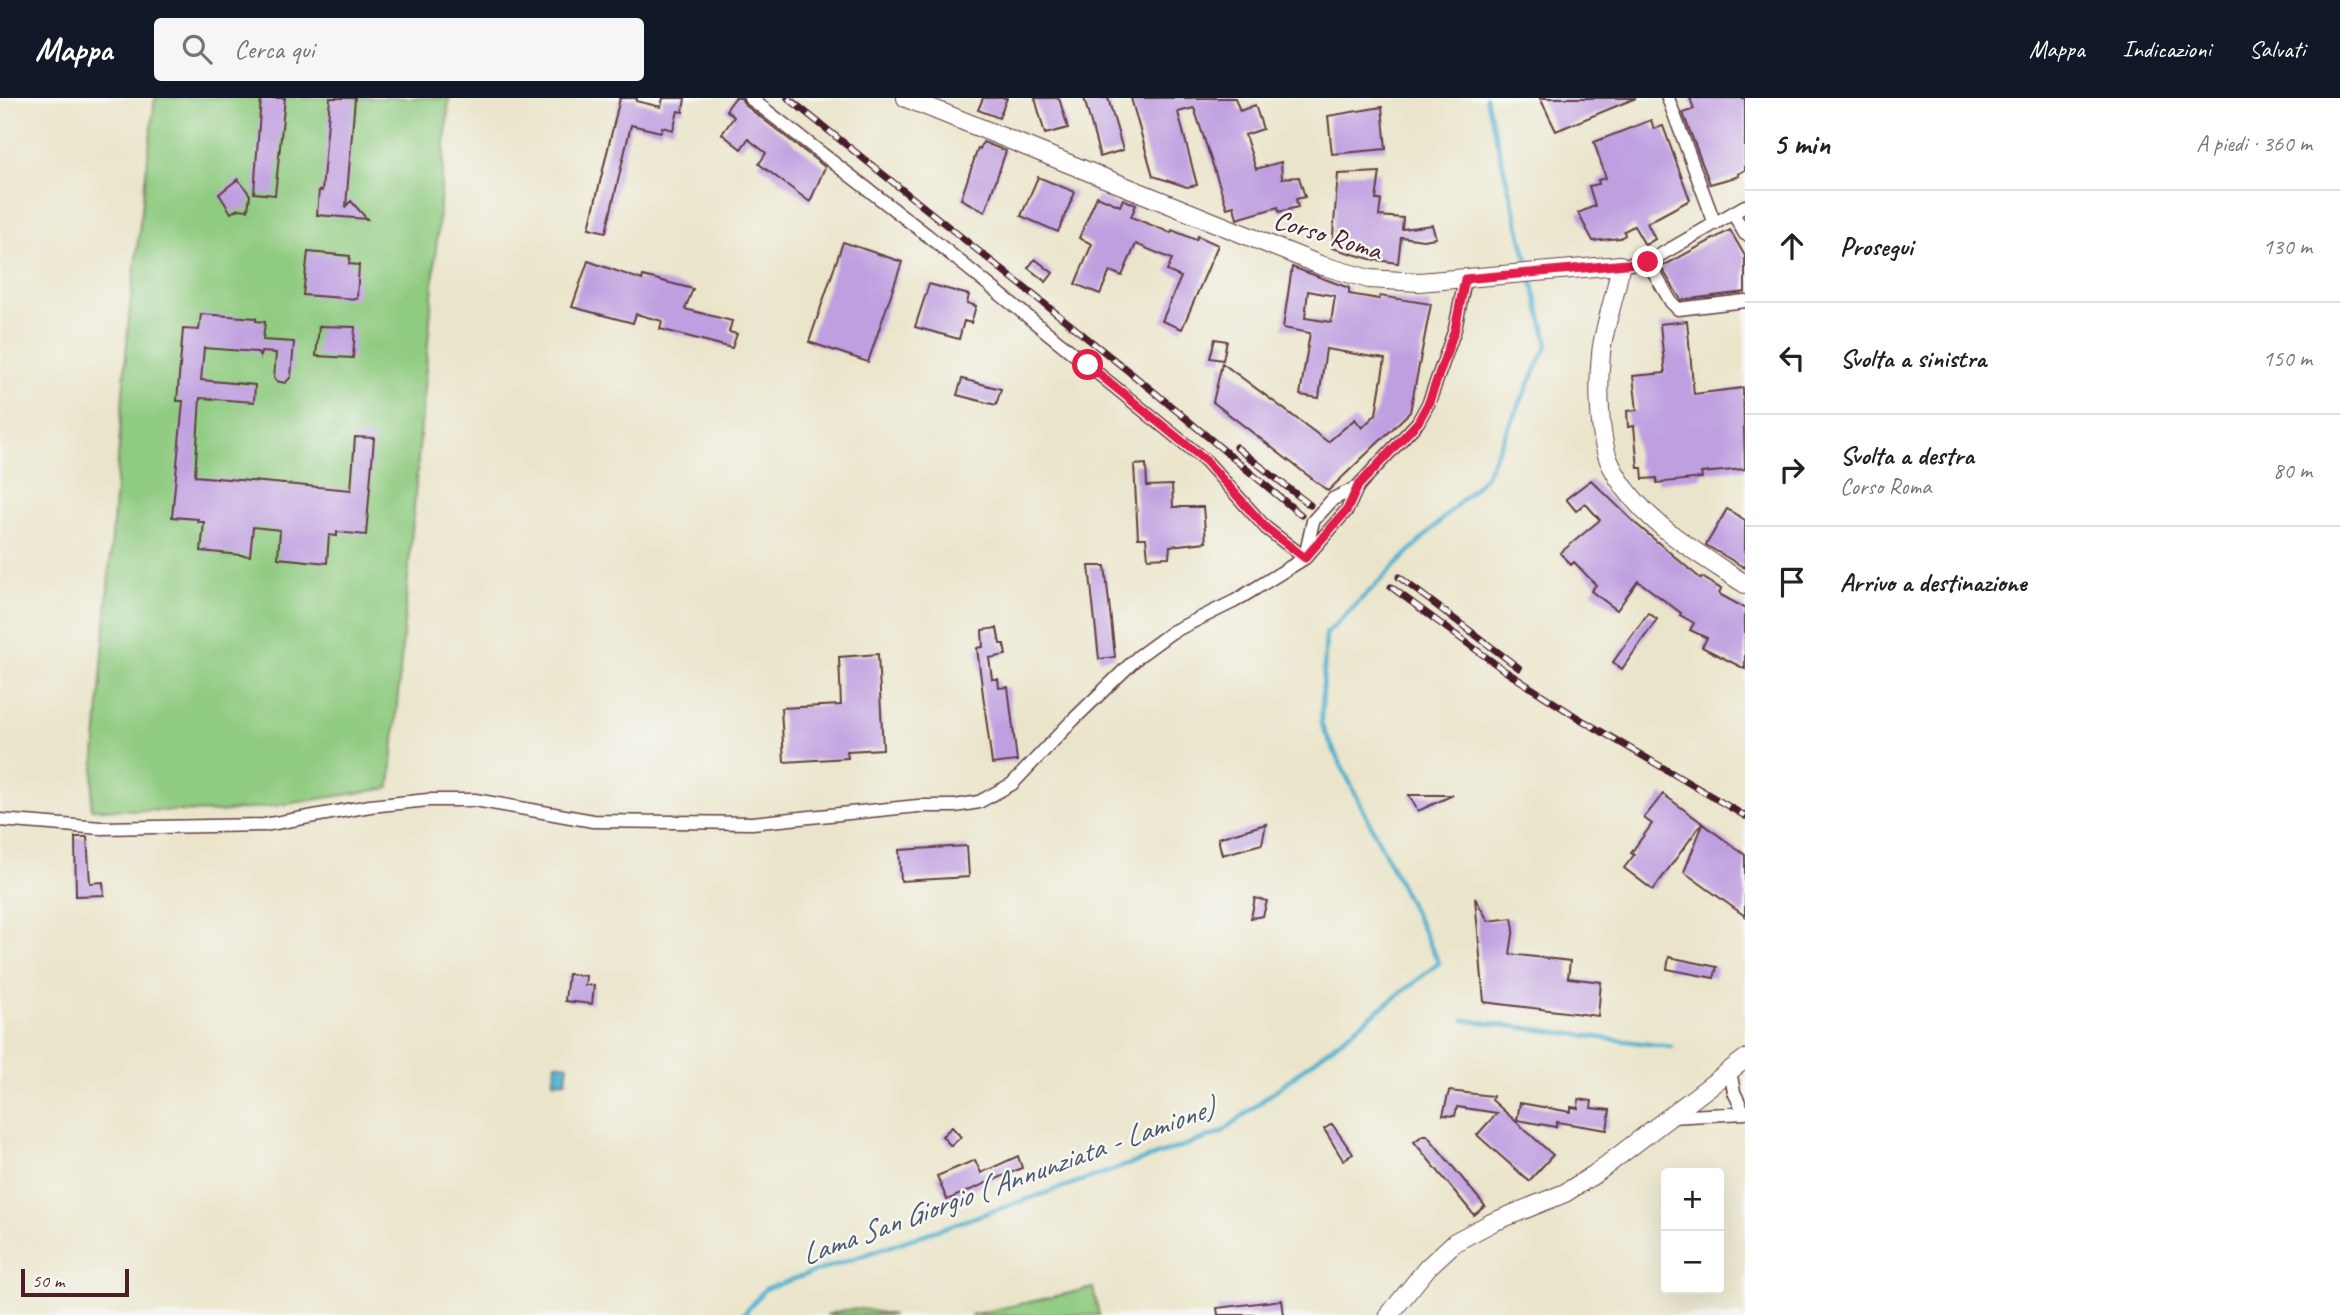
<!DOCTYPE html>
<html lang="it">
<head>
<meta charset="utf-8">
<style>
  body { margin:0; font-family:Caveat,sans-serif; background:#f6f6f6; color:#222 }
  .controls { position:absolute; right:21px; bottom:21px; display:grid; overflow:hidden; border-radius:7px; box-shadow:0 7px 28px #0002 }
  .controls button { width:63px; height:63px; display:grid; place-items:center; padding:0; border:0; border-bottom:2px solid #e0e0e0; background:#fff; color:#222; font:35px sans-serif }
  .scale { position:absolute; left:21px; bottom:18px; width:108px; box-sizing:border-box; padding-left:7px; border:4px solid #4a1f2b; border-top:0; font-size:19px; line-height:24px; white-space:nowrap; color:#4a1f2b; -webkit-text-stroke:5px #f6f6f2; paint-order:stroke }
  .stop { position:absolute; width:21px; height:21px; margin:-16px; border:5px solid #e11d48; border-radius:50%; background:#fff }
  .stop.end { background:#e11d48; border-color:#fff; box-shadow:0 2px 7px #0008 }
  .list { margin:0; padding:0; list-style:none }
  h2 { display:flex; justify-content:space-between; align-items:center; height:91px; margin:0; padding:0 28px; font-size:30px }
  h2 small { font-size:23px; font-weight:400; color:#767676 }
  .list li { display:grid; grid-template-columns:46px 1fr auto; gap:21px; align-items:center; box-sizing:border-box; height:112px; padding:0 28px; border-top:2px solid #e0e0e0 }
  .list b { display:block; font-size:26px; white-space:nowrap }
  .list p { margin:0; font-size:23px; white-space:nowrap; color:#767676 }
  .list em { font-size:23px; font-style:normal; color:#767676 }
  .icon { flex:none; width:38px; height:38px; fill:none; stroke:currentColor; stroke-width:2; stroke-linecap:round; stroke-linejoin:round }
  .map { position:relative; flex:none; width:1745px; height:1217px; overflow:hidden }
  header { display:flex; align-items:center; gap:42px; box-sizing:border-box; height:98px; padding:0 35px; background:#111827; color:#fff }
  header strong { font-size:33px }
  nav { display:flex; gap:38px; margin-inline-start:auto; font-size:24px }
  .search { width:490px; height:63px; background:#f6f6f6; display:flex; align-items:center; gap:18px; box-sizing:border-box; padding:0 24px; border-radius:7px; color:#767676; font-size:26px }
  main { display:flex }
  aside { flex:1; background:#fff }
  .map>svg:first-child { display:block }
</style>
</head>
<body>
<header>
<strong>Mappa</strong>
<div class="search"><svg class="icon" aria-label="search" viewBox="0 0 24 24"><circle cx="10" cy="10" r="6"/><path d="M15 15l6 6"/></svg>Cerca qui</div>
<nav><a>Mappa</a><a>Indicazioni</a><a>Salvati</a></nav>
</header>
<main>
<div class="map">
<svg width="1745" height="1217" viewBox="0 0 1745 1217">
  <rect width="100%" height="100%" fill="#f6f6f2"/>
  <filter id="ink" filterUnits="userSpaceOnUse"><feTurbulence type="fractalNoise" baseFrequency=".0143" numOctaves="2"/><feDisplacementMap in="SourceGraphic" scale="14" xChannelSelector="R" yChannelSelector="G"/><feConvolveMatrix kernelMatrix="1 2 1 2 8 2 1 2 1" color-interpolation-filters="sRGB"/></filter>
  <filter id="wash" filterUnits="userSpaceOnUse"><feTurbulence type="fractalNoise" baseFrequency=".00686" numOctaves="4" result="noise"/><feDisplacementMap in="SourceGraphic" scale="28" xChannelSelector="R" yChannelSelector="G"/><feGaussianBlur stdDeviation="1.57" result="paint"/><feColorMatrix in="noise" values="0 0 0 0 0 0 0 0 0 0 0 0 0 0 0 0 0 1.4 0 .05"/><feComposite in="paint" operator="in"/></filter>
  <g filter="url(#wash)">
    <rect width="100%" height="100%" fill="#eae5ca"/>
    <path fill="#8fcb80" stroke="#6c7556" stroke-width="2" d="M155,0H449L390,690L274,708L219,714L91,711L129,218Z
      M1093,1190L1099,1217H970Z
      M862,1211L893,1217H826L844,1212Z"/>
    <path fill="#4eafcd" stroke="#4c677c" stroke-width="2" d="M556,965L568,967L566,983L553,984Z"/>
    <g fill="none" stroke-linecap="round" stroke-linejoin="round">
      <path stroke="#4eafcd" stroke-width="4.5" d="M1486,0L1529,170
        M1464,922L1672,949
        M743,1217L765,1191L1221,1035L1439,865L1321,626L1326,536L1485,379L1548,246L1531,179"/>
    </g>
    <g id="blocks">
      <path fill="#bf9fe0" fill-rule="evenodd" d="M261,0H285L275,97L254,95Z
        M330,0H355L346,108L351,103L367,121L317,117L319,92L322,93Z
        M620,0H637L636,3L661,9L663,0H685L683,14L678,13L673,32L662,29L661,34L631,27L606,134L589,130Z
        M735,0H741L745,7L825,69L810,104L759,66L766,55L748,41L741,51L722,36L734,19L726,12Z
        M983,0H1007L999,20L978,12Z
        M1035,0H1059L1068,30L1045,36Z
        M1084,0H1108L1123,52L1100,59Z
        M1131,0H1235L1240,13L1255,7L1263,31L1245,37L1256,71L1281,64L1282,80L1299,79L1305,99L1296,101L1298,109L1279,114L1278,109L1237,121L1234,108L1227,110L1194,10L1178,14L1197,87L1187,89L1153,78Z
        M1540,0H1636L1556,33Z
        M1690,0H1745V72L1738,76L1739,78L1710,86L1683,15L1694,11Z
        M1382,9L1386,51L1332,56L1328,18Z
        M1651,22L1654,31L1663,28L1690,102L1647,125L1655,141L1645,147L1634,128L1624,133L1625,137L1620,140L1593,143L1578,115L1595,108L1589,88L1599,86L1598,82L1606,80L1594,44Z
        M983,44L1006,53L985,114L961,101L978,50L980,51Z
        M1380,74L1376,102H1381L1379,118L1403,120L1402,131L1432,127L1436,140L1423,142L1401,139L1398,165L1370,161L1332,150L1338,76Z
        M1038,79L1075,94L1058,134L1021,118Z
        M238,81L250,97L248,112L238,111L231,115L219,96Z
        M1097,98L1120,108L1123,101L1136,107L1131,119L1171,135L1172,132L1196,142L1198,138L1218,147L1182,231L1162,223L1181,179L1167,173L1172,161L1136,146L1122,178L1110,173L1100,196L1075,186L1092,146L1079,140Z
        M1730,132L1745,158V194L1681,202L1661,169Z
        M843,144L902,164L868,264L809,244Z
        M308,154L350,158L349,166L359,167L357,201L303,197Z
        M1035,161L1053,175L1046,184L1028,170Z
        M588,163L642,182L643,178L693,191L685,211L732,223L729,234L737,236L732,250L660,231L662,223L636,216L633,225L572,209Z
        M1292,169L1349,190V196L1379,201L1380,198L1431,206L1410,314L1328,393L1213,304L1222,265L1328,344L1355,321L1362,330L1376,316L1385,261L1326,251L1319,300L1300,297L1310,235L1283,230ZM1308,193L1335,198L1331,224L1305,220Z
        M929,186L969,197L967,205L976,208L971,225L964,223L959,241L915,229Z
        M201,216L256,220V223L265,224L263,242L294,244L291,279L285,285L276,283L274,280L276,255L261,254L260,259L257,254L204,250L201,282L255,287L254,304L200,300L195,378L351,392L355,339L374,340L366,437L337,434V438L329,437L327,465L278,460L280,432L253,429L250,458L201,453L204,424H197L198,421L172,419L183,303H177L183,231L199,232Z
        M1687,223L1694,296L1743,290L1745,371L1701,375L1702,380L1657,385V380L1643,381L1642,370H1638L1634,328L1628,329L1627,313L1637,312L1633,278L1665,275L1660,226Z
        M319,228L355,229L353,260L316,258Z
        M1215,241L1227,243L1223,262L1210,260Z
        M962,281L1001,291L996,307L957,297Z
        M1146,366L1147,388L1172,387L1173,409H1203L1206,444L1170,448L1169,459L1148,460L1146,440H1138L1134,367Z
        M1591,382L1635,425L1701,481L1702,479L1721,491L1719,496L1745,510V571L1702,549L1707,540L1690,532L1694,525L1680,517L1681,515L1638,483L1617,512L1591,493L1596,487L1574,464L1571,467L1560,455L1600,422L1585,405L1576,413L1566,401Z
        M1727,411L1745,422V470L1706,447Z
        M1089,468H1105L1115,559L1099,561Z
        M1648,515L1657,521L1622,571L1613,564Z
        M997,530L1000,546H1004L1006,557L989,560L992,581H998L999,590L1008,589L1017,663L992,666L977,550L983,549L982,532Z
        M878,556L883,651L847,653L848,660L784,664L781,610L841,607L839,559Z
        M1663,696L1702,725L1653,792L1624,770L1634,757L1631,755L1652,726L1644,720Z
        M1409,697H1453L1418,713Z
        M1266,726L1262,746L1222,757L1218,740Z
        M1703,726L1745,757V818L1684,774Z
        M75,739H87L90,785L103,784L104,797L76,798Z
        M967,748L969,779L901,783L899,752Z
        M1255,800L1267,803L1263,818L1251,820Z
        M1475,800L1488,823L1512,820L1514,830L1510,856L1570,863L1568,880L1601,884L1598,918L1484,904Z
        M1669,859L1717,869L1714,880L1667,871Z
        M568,876L586,878L585,887L594,888L592,906L565,903Z
        M1449,993L1493,998L1492,1002L1553,1057L1529,1083L1477,1037L1497,1015L1457,1009L1455,1018L1443,1017Z
        M1579,1001L1592,1003L1591,1010L1610,1012L1607,1032L1557,1024L1556,1029L1517,1022L1520,1005L1571,1014V1009L1578,1010Z
        M1332,1026L1353,1056L1343,1062L1324,1031Z
        M952,1029L961,1039L951,1048L942,1038Z
        M1423,1037H1427L1485,1108L1474,1117L1414,1044Z
        M1018,1058L1022,1070L947,1102L937,1078L975,1062L981,1075Z
        M1282,1202L1284,1217H1218L1217,1210Z"/>
    </g>
  </g>
  <g filter="url(#ink)">
    <use href="#blocks" fill-opacity="0" stroke="#623d43" stroke-width="2"/>
    <g fill="none" stroke-linecap="round" stroke-linejoin="round">
      <defs>
        <path id="minor" d="M750,0L927,137L1206,363L1266,430L1305,460
          M1668,0L1715,126
          M1733,115L1745,136
          M1648,164L1671,204L1678,211L1745,203
          M1620,167L1648,164L1745,108
          M1305,459L1313,423L1333,401L1358,389
          M0,722L101,730L264,727L370,708L428,702H475L593,723L752,725L918,708H955L979,704L1012,686L1073,622L1139,558L1172,534L1235,503L1305,460L1347,412L1358,388L1418,324L1429,304L1455,231L1465,181
          M1730,973L1734,994L1744,1015
          M1670,1019L1745,1015"/>
        <path id="secondary" d="M906,0L1320,167L1369,181L1419,184L1620,167C1617,197 1604,225 1601,256C1598,285 1598,341 1611,367C1637,421 1696,454 1745,486
          M1389,1217L1428,1169L1455,1144L1491,1125L1565,1095L1595,1076L1745,961"/>
      </defs>
      <use href="#minor" stroke="#623d43" stroke-width="15"/>
      <use href="#secondary" stroke="#623d43" stroke-width="20"/>
      <use href="#minor" stroke="#fff" stroke-width="12"/>
      <use href="#secondary" stroke="#fff" stroke-width="18"/>
      <defs>
        <path id="rail" d="M788,0L1153,293L1301,417
          M1236,349L1310,407
          M1399,479L1519,570
          M1391,489L1505,573L1575,618L1745,718"/>
      </defs>
      <use href="#rail" stroke="#4a1f2b" stroke-width="7"/>
      <use href="#rail" stroke="#f6f6f2" stroke-width="4.5" stroke-dasharray="13" stroke-linecap="butt"/>
    </g>
  </g>
  <g fill="none" stroke-linecap="round" stroke-linejoin="round" filter="url(#ink)">
    <path stroke="#e11d48" stroke-width="9" d="M1088,267L1206,363L1266,430L1305,460L1347,412L1358,388L1418,324L1429,304L1455,231L1465,181L1648,164"/>
  </g>
  <g text-anchor="middle" stroke-width="5" stroke-linejoin="round" paint-order="stroke">
    <g font-size="28" fill="#4a1f2b" stroke="#f6f6f2">
      <text transform="translate(1328 136) rotate(17)" y="10">Corso Roma</text>
    </g>
    <g font-size="30" font-style="italic" fill="#4c596c" stroke="#f6f6f2">
      <text transform="translate(1007 1083) rotate(-20)" y="10">Lama San Giorgio ( Annunziata - Lamione)</text>
    </g>
  </g>
</svg>
<div class="controls">
<button>+</button>
<button>−</button>
</div>
<div class="scale">50 m</div>
<div class="stop" style="left:1088px;top:267px"></div>
<div class="stop end" style="left:1648px;top:164px"></div>
</div>
<aside>
<h2>5 min<small>A piedi · 360 m</small></h2>
<ul class="list">
<li><svg class="icon" aria-label="ahead" viewBox="0 0 24 24"><path d="M12 20V5M6 11l6-6 6 6"/></svg><div><b>Prosegui</b></div><em>130 m</em></li>
<li><svg class="icon" aria-label="left" viewBox="0 0 24 24"><path d="M17 20v-9H6M10 6l-5 5 5 5"/></svg><div><b>Svolta a sinistra</b></div><em>150 m</em></li>
<li><svg class="icon" aria-label="right" viewBox="0 0 24 24"><path d="M7 20v-9h11M14 6l5 5-5 5"/></svg><div><b>Svolta a destra</b><p>Corso Roma</p></div><em>80 m</em></li>
<li><svg class="icon" aria-label="arrive" viewBox="0 0 24 24"><path d="M6 21V4h12l-3 4 3 4H6"/></svg><div><b>Arrivo a destinazione</b></div></li>
</ul>
</aside>
</main>
</body>
</html>
